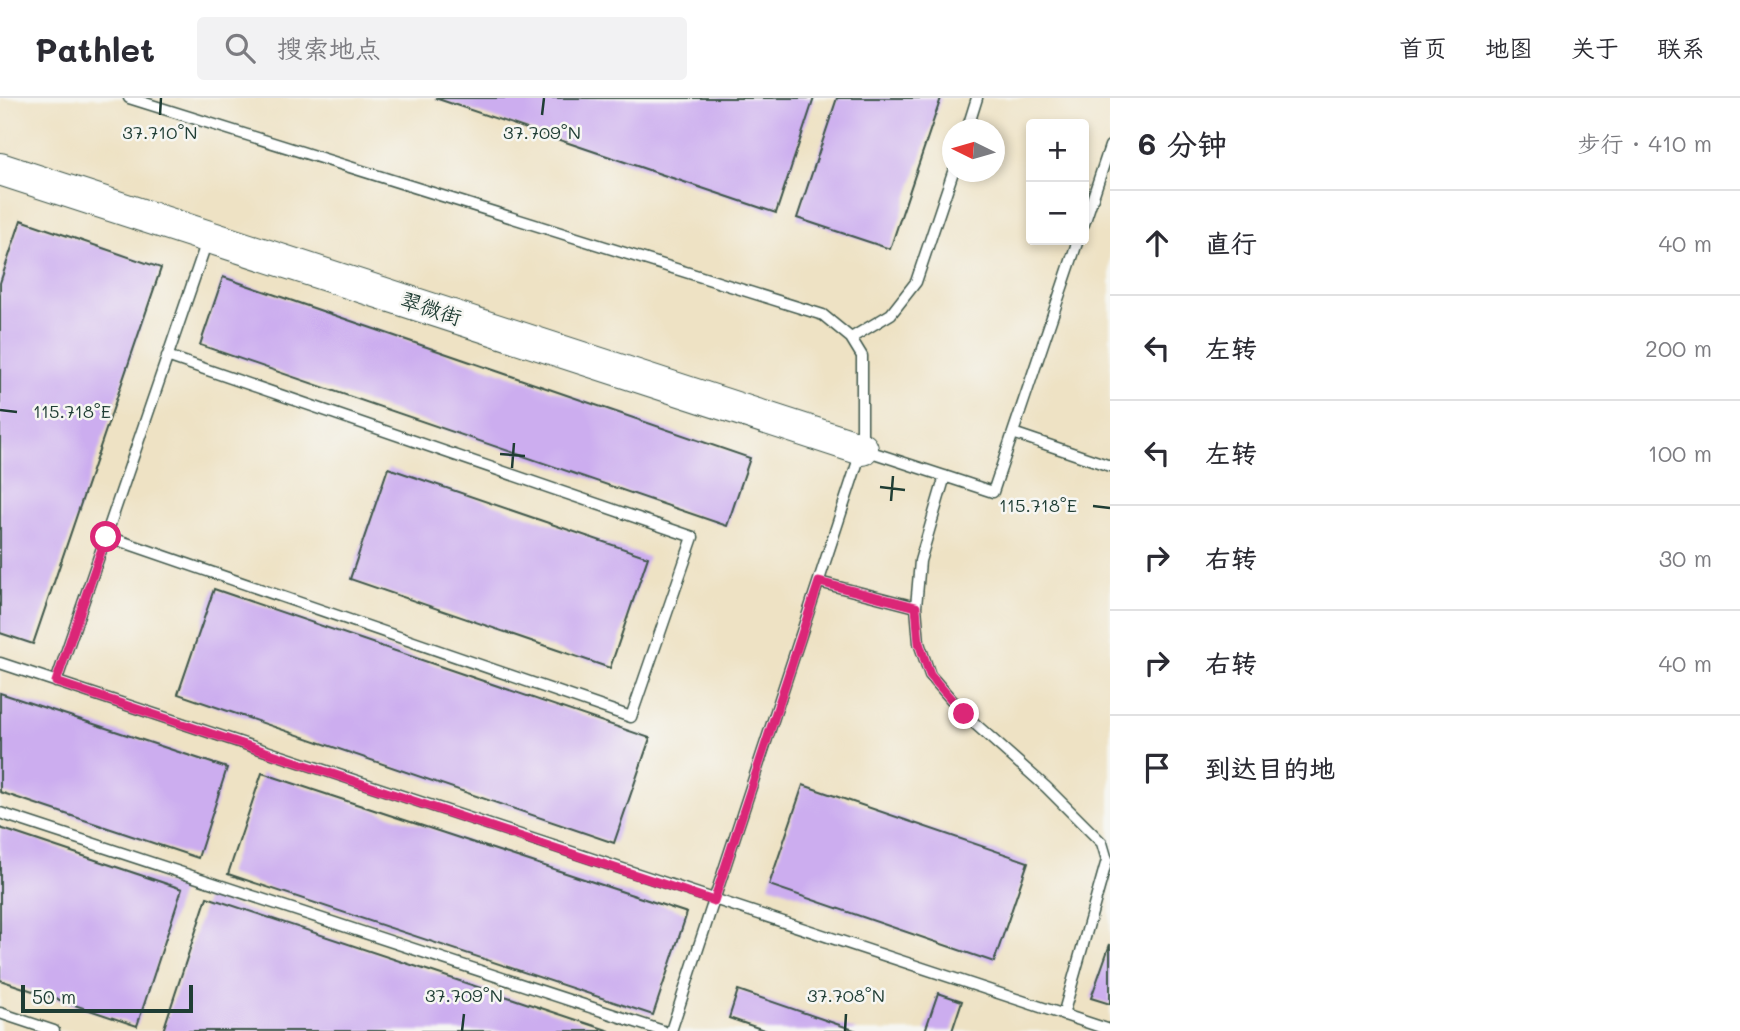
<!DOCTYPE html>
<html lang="zh">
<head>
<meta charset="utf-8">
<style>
  body { margin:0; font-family:Mali,"LXGW WenKai TC",sans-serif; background:#f2f2f3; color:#2b2b33 }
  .controls { position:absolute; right:21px; top:21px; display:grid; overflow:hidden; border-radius:7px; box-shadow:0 4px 10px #0003 }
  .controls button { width:63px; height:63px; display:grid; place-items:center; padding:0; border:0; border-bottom:2px solid #e1e1e2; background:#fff; color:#2b2b33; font:35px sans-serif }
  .compass { position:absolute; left:942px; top:21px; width:63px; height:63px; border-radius:50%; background:#fff; box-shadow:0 4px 10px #0003; rotate:275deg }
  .scale { position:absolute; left:21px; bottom:18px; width:172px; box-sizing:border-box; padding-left:7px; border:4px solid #1f3d34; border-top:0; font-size:19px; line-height:24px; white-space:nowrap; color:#1f3d34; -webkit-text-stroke:5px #f6f6f2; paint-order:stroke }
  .stop { position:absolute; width:21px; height:21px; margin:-16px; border:5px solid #db2777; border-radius:50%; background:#fff }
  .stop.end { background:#db2777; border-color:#fff; box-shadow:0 2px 7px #0008 }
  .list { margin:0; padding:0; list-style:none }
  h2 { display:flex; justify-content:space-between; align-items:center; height:91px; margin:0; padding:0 28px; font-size:30px }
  h2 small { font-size:23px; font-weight:400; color:#7c7c81 }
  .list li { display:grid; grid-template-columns:46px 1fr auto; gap:21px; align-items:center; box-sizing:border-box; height:105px; padding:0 28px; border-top:2px solid #e1e1e2 }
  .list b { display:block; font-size:26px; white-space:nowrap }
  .list em { font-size:23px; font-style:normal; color:#7c7c81 }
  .icon { flex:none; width:38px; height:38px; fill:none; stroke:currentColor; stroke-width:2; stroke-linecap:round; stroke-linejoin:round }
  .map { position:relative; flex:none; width:1110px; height:933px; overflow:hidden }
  header { display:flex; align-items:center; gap:42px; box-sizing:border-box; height:98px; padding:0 35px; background:#fff; border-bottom:2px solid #e1e1e2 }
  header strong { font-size:33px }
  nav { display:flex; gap:38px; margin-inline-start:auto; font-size:24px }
  .search { width:490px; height:63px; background:#f2f2f3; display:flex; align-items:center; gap:18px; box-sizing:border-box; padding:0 24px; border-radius:7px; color:#7c7c81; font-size:26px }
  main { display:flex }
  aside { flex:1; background:#fff }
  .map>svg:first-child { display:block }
</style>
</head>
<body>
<header>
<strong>Pathlet</strong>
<div class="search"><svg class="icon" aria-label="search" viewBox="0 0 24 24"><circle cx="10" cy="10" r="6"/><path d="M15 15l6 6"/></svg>搜索地点</div>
<nav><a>首页</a><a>地图</a><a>关于</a><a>联系</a></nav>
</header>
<main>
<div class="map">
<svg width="1110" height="933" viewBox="0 0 1110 933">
  <rect width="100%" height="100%" fill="#f6f6f2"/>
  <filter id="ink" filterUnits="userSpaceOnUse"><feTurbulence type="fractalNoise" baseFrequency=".0143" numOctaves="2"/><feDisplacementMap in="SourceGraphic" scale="14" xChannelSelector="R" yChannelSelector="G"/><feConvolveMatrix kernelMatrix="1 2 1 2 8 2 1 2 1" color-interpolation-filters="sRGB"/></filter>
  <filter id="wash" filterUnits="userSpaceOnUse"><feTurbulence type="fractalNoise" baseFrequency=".00686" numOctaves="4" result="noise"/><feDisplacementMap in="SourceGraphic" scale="28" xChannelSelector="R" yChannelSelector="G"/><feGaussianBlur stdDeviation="1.57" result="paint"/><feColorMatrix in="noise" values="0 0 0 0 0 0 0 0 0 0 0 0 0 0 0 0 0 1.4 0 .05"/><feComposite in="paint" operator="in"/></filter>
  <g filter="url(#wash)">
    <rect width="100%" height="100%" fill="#eee2c4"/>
    <g id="blocks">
      <path fill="#ccadef" d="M435,0H814L776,115Z
        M837,0H941L890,151L797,120Z
        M21,122L161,170L33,546L0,535V185Z
        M223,179L750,360L727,428L200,247Z
        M388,370L648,459L610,570L350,481Z
        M214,491L650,640L614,745L178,596Z
        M0,595L227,670L198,760L0,694Z
        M262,675L687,815L653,917L228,776Z
        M803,687L1028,764L994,864L769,787Z
        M0,730L182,791L137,928L0,882Z
        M207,799L610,933H163Z
        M1110,846V906L1091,900Z
        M738,892L857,933H767L729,920Z
        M938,895L962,903L952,933H925Z"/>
    </g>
  </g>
  <g filter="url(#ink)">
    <use href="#blocks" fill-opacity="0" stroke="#3e564a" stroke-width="2"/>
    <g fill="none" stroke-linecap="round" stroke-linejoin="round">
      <defs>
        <path id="lane" d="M129,0L823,217L851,240L862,258V351L671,933
          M967,32L977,0
          M1084,126L1110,48
          M851,240L891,216L916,184L953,74
          M1013,335L1110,368
          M865,352L993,394L1078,142
          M945,378L920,463L916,509L919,545L930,577L964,616L1046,689L1102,745L1107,762L1063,917
          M106,438L631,619L693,439L167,258
          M819,484L916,509
          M0,565L1110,932
          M56,584L207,143
          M0,715L663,933
          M0,915L54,933"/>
        <path id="secondary" d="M0,71L862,351"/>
      </defs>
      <use href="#lane" stroke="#3e564a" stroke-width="13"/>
      <use href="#secondary" stroke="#3e564a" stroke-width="34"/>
      <use href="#lane" stroke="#fff" stroke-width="10"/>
      <use href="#secondary" stroke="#fff" stroke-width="32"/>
    </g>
  </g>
  <g fill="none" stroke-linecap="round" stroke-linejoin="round" filter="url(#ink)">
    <path stroke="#db2777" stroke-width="9" d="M106,439L56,584L714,803L819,484L916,509L919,545L930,577L964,616"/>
  </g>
  <path fill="none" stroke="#1f3d34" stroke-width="2.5" d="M160,17L161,0M542,17L544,0M0,312L17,314M500,356L525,358M512,370L514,345M880,389L905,392M891,403L893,378M1093,408L1110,410M462,933L464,916M845,933L846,916"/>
  <g text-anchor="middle" stroke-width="5" stroke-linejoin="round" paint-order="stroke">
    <g font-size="21" fill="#1f3d34" stroke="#f6f6f2">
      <text transform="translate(431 211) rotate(18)" y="7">翠微街</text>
    </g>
  </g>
  <g font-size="18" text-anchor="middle" fill="#1f3d34" stroke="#f6f6f2" stroke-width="5" stroke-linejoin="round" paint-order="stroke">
    <text x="160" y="41">37.710°N</text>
    <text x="542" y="41">37.709°N</text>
    <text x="72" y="320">115.718°E</text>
    <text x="1038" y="414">115.718°E</text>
    <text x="464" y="904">37.709°N</text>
    <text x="846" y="904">37.708°N</text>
  </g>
</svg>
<div class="controls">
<button>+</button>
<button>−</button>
</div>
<svg class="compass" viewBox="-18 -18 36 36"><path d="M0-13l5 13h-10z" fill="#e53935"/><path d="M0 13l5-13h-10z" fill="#7c7c81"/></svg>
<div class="scale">50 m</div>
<div class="stop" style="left:106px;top:439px"></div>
<div class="stop end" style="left:964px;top:616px"></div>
</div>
<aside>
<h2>6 分钟<small>步行 · 410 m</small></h2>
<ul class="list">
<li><svg class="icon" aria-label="ahead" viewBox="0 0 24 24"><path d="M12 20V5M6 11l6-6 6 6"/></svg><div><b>直行</b></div><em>40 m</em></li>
<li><svg class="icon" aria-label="left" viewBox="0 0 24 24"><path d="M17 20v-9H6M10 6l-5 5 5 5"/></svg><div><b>左转</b></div><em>200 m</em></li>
<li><svg class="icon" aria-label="left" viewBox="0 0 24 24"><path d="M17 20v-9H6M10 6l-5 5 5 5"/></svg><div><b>左转</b></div><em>100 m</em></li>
<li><svg class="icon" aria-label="right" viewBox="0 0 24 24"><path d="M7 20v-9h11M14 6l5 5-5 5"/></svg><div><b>右转</b></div><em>30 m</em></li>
<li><svg class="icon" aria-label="right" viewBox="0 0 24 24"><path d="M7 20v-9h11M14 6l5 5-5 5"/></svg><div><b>右转</b></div><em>40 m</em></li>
<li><svg class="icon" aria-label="arrive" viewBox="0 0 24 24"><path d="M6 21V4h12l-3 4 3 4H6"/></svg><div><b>到达目的地</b></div></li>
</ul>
</aside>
</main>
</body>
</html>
